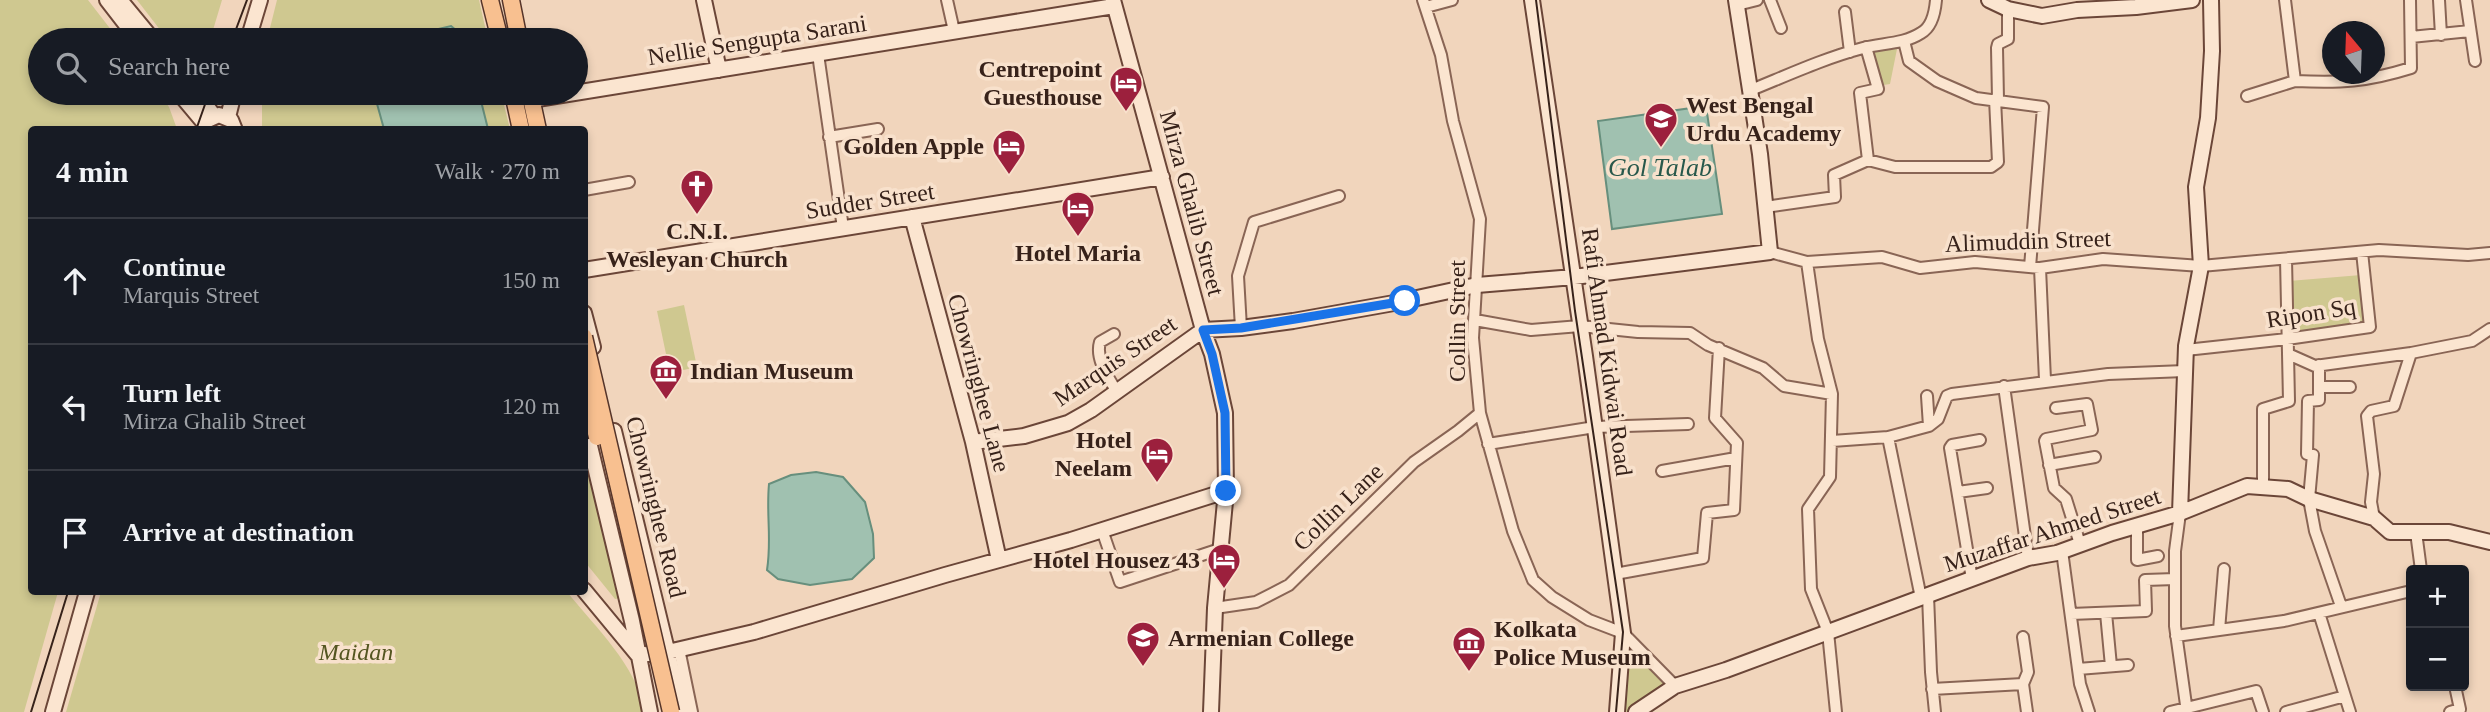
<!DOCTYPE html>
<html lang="en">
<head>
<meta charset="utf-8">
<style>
  body { margin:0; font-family:"Times New Roman",serif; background:#20242c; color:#f1f3f6 }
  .controls { position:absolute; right:21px; bottom:21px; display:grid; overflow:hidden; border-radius:7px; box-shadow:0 4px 10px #0003 }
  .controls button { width:63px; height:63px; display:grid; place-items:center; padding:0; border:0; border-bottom:2px solid #363941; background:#171b24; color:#f1f3f6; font:35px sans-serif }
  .compass { position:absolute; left:2322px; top:21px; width:63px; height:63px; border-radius:50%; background:#171b24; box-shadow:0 4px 10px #0003; rotate:341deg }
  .stop { position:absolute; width:21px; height:21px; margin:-16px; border:5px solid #1a73e8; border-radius:50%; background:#fff }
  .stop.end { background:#1a73e8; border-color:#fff; box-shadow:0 2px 7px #0008 }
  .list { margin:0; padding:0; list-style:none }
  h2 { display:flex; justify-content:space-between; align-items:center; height:91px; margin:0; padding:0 28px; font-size:30px }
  h2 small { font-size:23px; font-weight:400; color:#9ea1a6 }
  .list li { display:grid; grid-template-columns:46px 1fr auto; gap:21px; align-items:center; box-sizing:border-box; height:126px; padding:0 28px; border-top:2px solid #363941 }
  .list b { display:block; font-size:26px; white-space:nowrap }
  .list p { margin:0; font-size:23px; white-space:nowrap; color:#9ea1a6 }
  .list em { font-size:23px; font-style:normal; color:#9ea1a6 }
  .icon { flex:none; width:38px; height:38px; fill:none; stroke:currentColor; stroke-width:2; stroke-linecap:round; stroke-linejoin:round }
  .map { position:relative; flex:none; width:2490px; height:712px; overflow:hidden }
  .search { position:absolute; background:#171b24; box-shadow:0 4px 10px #0003; left:28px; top:28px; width:560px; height:77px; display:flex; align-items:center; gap:18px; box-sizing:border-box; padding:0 24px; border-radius:38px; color:#9ea1a6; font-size:26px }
  .panel { position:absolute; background:#171b24; box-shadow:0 4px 10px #0003; left:28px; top:126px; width:560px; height:469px; border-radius:7px }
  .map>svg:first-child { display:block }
</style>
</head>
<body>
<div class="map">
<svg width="2490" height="712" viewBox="0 0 2490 712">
  <rect width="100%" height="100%" fill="#f1d5bc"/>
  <path fill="#cfc890" d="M0,0H88L119,40H40V93H159L169,107L177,129L32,130V592H58L24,712H0Z
    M137,0H222L210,40H168Z
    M277,0H479L488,40H267Z
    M1897,49L1890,84L1877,86L1868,51Z
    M262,93H501L510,129H262Z
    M2361,275L2366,324L2293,332L2289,281Z
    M684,305L697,367L670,373L657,311Z
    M584,436L621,598L615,599L585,562Z
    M101,592H567C598,630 634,663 646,712H66Z
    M1627,641L1667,685L1629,712H1620Z"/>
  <path fill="#a0c1b0" stroke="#678f7d" stroke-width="2" d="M451,26L468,40H391Z
    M374,93H479L488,129H384Z
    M1706,106L1722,214L1612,229L1598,121Z
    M816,472L843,477L865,502L873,534L874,558L852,579L810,585L778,579L767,570C772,539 766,515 769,484L791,475Z"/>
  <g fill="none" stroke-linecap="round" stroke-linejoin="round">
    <defs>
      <path id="street" d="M947,0L954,31
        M1423,0L1441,55L1453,121L1480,219L1473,338L1480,413L1513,531L1533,580L1552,597L1589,620L1623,633L1675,686
        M1770,0L1781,28
        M2285,0L2295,81C2341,83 2366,82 2411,68L2410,0
        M2439,0L2441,35
        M2466,0L2475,61
        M1737,5L1757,0
        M1426,7L1452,0
        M1845,12L1850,52
        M2411,37L2470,31
        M1904,41L1909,61L1937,81L1976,98L2043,107L2030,267
        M1866,47L1878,89L1860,93L1868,160
        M818,54L843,228
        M1751,90C1788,75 1825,58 1863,48C1883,43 1904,44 1921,33C1932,27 1935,12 1936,0
        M2247,96L2295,81
        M1998,99L1997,48L1998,44L2008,39V9
        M829,137L878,129
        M584,190L629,182
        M1765,207L1835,197L1834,175L1868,160L1895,167H1991L1998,162L1995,99
        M1770,252L1807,262L1882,257L1920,268L1975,262L2040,268L2103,259L2201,266L2379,250L2468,255L2490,253
        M1807,262L1818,339L1832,394L1830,477L1808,509L1811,589L1828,632L1836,712
        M2040,268L2045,380
        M1475,320L1531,330L1580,326L1638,332L1690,333L1708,345L1763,368L1784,386L1832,394
        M1241,328L1238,276L1254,222L1339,196
        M1114,334L1100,342C1095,359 1108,377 1117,392
        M2186,350L2287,339L2370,327L2362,252
        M2288,354L2315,366L2411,353
        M2319,365V400L2308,401L2307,454L2313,455L2309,499L2315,531L2341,606
        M2004,386L2028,558
        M2319,387H2350
        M1927,396L1929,426
        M2056,408L2087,404L2092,430L2046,439L2045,441L2054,488L2066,499L2080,544
        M1888,437L1921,598
        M1832,441L1888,437L1929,426L1938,419L1947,396L1952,394L2108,374L2185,371
        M1488,444L1595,427L1688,424
        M2049,465L2095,457
        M1662,471L1736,458
        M2263,488V409L2289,401L2286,259
        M1958,492L1987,488
        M2180,513L2175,551V626L2187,712
        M2374,518L2371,502L2374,474L2367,416L2371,411L2394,406L2411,353L2472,341L2490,329
        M2137,525V560L2158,556
        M1102,530L1120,582L1220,549
        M2416,532L2421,570
        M2062,551L2080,684L2089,712
        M1615,574L1703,558L1707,513L1734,510L1737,443L1715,418L1719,348
        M1972,579L1950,448L1952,445L1980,440
        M1928,595L1931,672L1935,712
        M1215,608L1256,602L1289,585L1414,462L1458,431L1480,413
        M2106,613L2111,666
        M2319,613L2350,712
        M2071,614L2146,611L2145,580L2175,579
        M2219,630L2224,569
        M2176,636L2284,621L2411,591
        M679,649L692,712
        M2078,669L2128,665
        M2023,684L2028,672L2023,637
        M1932,689L2023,684L2027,712
        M2170,712L2256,691L2263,712
        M2286,712L2345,696
        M2450,712L2460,709L2455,686"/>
      <path id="secondary" d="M107,0L138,40
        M120,0L153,40
        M704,0L719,70
        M1113,0L1203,330L1212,354L1225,413L1226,491L1215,608L1211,712
        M1532,0L1585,356L1623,633L1617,712
        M1989,0L2008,9L2042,16L2077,10L2136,7L2192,0
        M248,40L260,0
        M179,93L205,124
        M197,93L214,116
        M531,100L1114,6
        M228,117L234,93
        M203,130L208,120L219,115L231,120L235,130
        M912,217L973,442L999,560
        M584,270L1162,177
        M584,313L593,347
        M584,421L632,621L650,712
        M614,431L682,712
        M973,442L1024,436L1068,423L1091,410L1203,330L1241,328L1293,321L1394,303L1477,285L1574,277L1770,252L1760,154L1736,0
        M2180,513L2186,346L2201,266L2196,187L2208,118L2212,51L2211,0
        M584,590L637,654
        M638,655L668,652L754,632L945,575L1071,540L1226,491
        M53,712L87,592
        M1636,712L1675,686L1726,670L2028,558L2057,553L2112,533L2180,513L2247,486L2288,489L2309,499L2374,518L2390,532H2449L2490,542"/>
      <path id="primary" d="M490,0L500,40
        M511,0L519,40
        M513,93L521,130
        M530,93L538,130"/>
    </defs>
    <use href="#street" stroke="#896555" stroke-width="14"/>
    <use href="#secondary" stroke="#6b4638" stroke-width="18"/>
    <use href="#primary" stroke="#56352a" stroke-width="19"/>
    <use href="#street" stroke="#fbe5d0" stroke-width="10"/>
    <use href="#secondary" stroke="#fbe5d0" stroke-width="14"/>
    <use href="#primary" stroke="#f8c090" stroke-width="16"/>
    <path stroke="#37221a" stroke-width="2" d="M1536,0L1575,311L1623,632L1616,712
      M232,40L247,0
      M196,130L209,93
      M31,712L68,592"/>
    <defs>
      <path id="primary-bridge" d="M584,337L671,712
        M584,385L597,437"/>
    </defs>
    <use href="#primary-bridge" stroke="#56352a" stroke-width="19" stroke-linecap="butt"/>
    <use href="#primary-bridge" stroke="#f8c090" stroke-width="16"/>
  </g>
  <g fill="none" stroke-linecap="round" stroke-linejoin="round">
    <path stroke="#1a73e8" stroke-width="9" d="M1226,491L1225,413L1212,354L1203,330L1241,328L1405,301"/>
  </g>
  <defs>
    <symbol id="hotel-pin" viewBox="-11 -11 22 30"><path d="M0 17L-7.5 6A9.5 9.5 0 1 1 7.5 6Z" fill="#9c203d" stroke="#f8e1cc"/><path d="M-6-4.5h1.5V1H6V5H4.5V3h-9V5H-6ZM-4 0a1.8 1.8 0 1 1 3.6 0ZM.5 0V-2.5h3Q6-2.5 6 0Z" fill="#fff"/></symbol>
    <symbol id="university-pin" viewBox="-11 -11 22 30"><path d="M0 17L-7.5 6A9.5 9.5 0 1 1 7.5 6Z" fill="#9c203d" stroke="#f8e1cc"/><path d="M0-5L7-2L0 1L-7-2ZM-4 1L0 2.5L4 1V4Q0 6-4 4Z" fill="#fff"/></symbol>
    <symbol id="church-pin" viewBox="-11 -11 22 30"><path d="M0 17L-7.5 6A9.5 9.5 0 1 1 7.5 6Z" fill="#9c203d" stroke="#f8e1cc"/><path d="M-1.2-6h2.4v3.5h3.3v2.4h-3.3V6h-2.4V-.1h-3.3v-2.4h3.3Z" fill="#fff"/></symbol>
    <symbol id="museum-pin" viewBox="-11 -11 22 30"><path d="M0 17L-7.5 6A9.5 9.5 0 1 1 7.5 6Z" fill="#9c203d" stroke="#f8e1cc"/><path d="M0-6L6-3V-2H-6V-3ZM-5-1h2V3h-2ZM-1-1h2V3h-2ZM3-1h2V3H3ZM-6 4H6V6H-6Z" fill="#fff"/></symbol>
  </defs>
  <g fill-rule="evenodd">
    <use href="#hotel-pin" x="1107" y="64" width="38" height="52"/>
    <use href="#university-pin" x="1642" y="100" width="38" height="52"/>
    <use href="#hotel-pin" x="990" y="127" width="38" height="52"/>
    <use href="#church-pin" x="678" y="167" width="38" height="52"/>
    <use href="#hotel-pin" x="1059" y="189" width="38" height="52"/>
    <use href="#museum-pin" x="647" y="352" width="38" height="52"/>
    <use href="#hotel-pin" x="1138" y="435" width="38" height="52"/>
    <use href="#hotel-pin" x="1205" y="541" width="38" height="52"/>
    <use href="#university-pin" x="1124" y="619" width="38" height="52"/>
    <use href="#museum-pin" x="1450" y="624" width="38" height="52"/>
  </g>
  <g text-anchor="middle" stroke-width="7" stroke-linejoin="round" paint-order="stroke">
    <g font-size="24" fill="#37221a" stroke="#f8e1cc">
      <text transform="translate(757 40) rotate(-9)" y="8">Nellie Sengupta Sarani</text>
      <text transform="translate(870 201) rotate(-9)" y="8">Sudder Street</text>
      <text transform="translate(1192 203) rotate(75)" y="8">Mirza Ghalib Street</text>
      <text transform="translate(2028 241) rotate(-2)" y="8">Alimuddin Street</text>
      <text transform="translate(2311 313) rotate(-9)" y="8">Ripon Sq</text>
      <text transform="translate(1457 321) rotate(-90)" y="8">Collin Street</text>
      <text transform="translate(1607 352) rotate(82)" y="8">Rafi Ahmad Kidwai Road</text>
      <text transform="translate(1115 361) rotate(-34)" y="8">Marquis Street</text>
      <text transform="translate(979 383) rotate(75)" y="8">Chowringhee Lane</text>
      <text transform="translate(656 507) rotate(76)" y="8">Chowringhee Road</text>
      <text transform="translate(1338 507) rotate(-44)" y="8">Collin Lane</text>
      <text transform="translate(2052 530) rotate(-18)" y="8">Muzaffar Ahmed Street</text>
    </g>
    <g font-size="24" font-weight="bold" fill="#37221a" stroke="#f8e1cc" text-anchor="end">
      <text x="1102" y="77">Centrepoint<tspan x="1102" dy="28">Guesthouse</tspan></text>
      <text x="1686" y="113" text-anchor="start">West Bengal<tspan x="1686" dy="28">Urdu Academy</tspan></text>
      <text x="984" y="154">Golden Apple</text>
      <text x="697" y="239" text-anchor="middle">C.N.I.<tspan x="697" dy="28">Wesleyan Church</tspan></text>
      <text x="1078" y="261" text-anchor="middle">Hotel Maria</text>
      <text x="690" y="379" text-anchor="start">Indian Museum</text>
      <text x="1132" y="448">Hotel<tspan x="1132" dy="28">Neelam</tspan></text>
      <text x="1200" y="568">Hotel Housez 43</text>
      <text x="1494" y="637" text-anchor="start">Kolkata<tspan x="1494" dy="28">Police Museum</tspan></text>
      <text x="1168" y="646" text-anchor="start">Armenian College</text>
    </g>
    <g font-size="24" font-style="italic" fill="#545520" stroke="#f8e1cc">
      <text x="356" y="660">Maidan</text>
    </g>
    <g font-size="26" font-style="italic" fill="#28584b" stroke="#f8e1cc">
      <text x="1660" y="176">Gol Talab</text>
    </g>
  </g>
</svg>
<div class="controls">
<button>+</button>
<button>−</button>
</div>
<svg class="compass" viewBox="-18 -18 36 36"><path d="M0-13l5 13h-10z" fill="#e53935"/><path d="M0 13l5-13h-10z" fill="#9ea1a6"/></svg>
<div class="stop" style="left:1405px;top:301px"></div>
<div class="stop end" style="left:1226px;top:491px"></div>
<div class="search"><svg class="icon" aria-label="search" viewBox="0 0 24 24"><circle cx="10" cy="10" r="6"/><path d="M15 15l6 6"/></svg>Search here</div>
<section class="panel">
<h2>4 min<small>Walk · 270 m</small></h2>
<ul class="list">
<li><svg class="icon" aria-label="ahead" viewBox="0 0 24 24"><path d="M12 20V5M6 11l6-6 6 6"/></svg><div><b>Continue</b><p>Marquis Street</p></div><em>150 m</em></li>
<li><svg class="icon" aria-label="left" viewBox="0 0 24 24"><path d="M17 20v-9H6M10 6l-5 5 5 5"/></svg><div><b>Turn left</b><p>Mirza Ghalib Street</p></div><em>120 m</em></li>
<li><svg class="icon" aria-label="arrive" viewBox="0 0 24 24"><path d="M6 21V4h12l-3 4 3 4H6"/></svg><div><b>Arrive at destination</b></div></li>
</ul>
</section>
</div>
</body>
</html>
